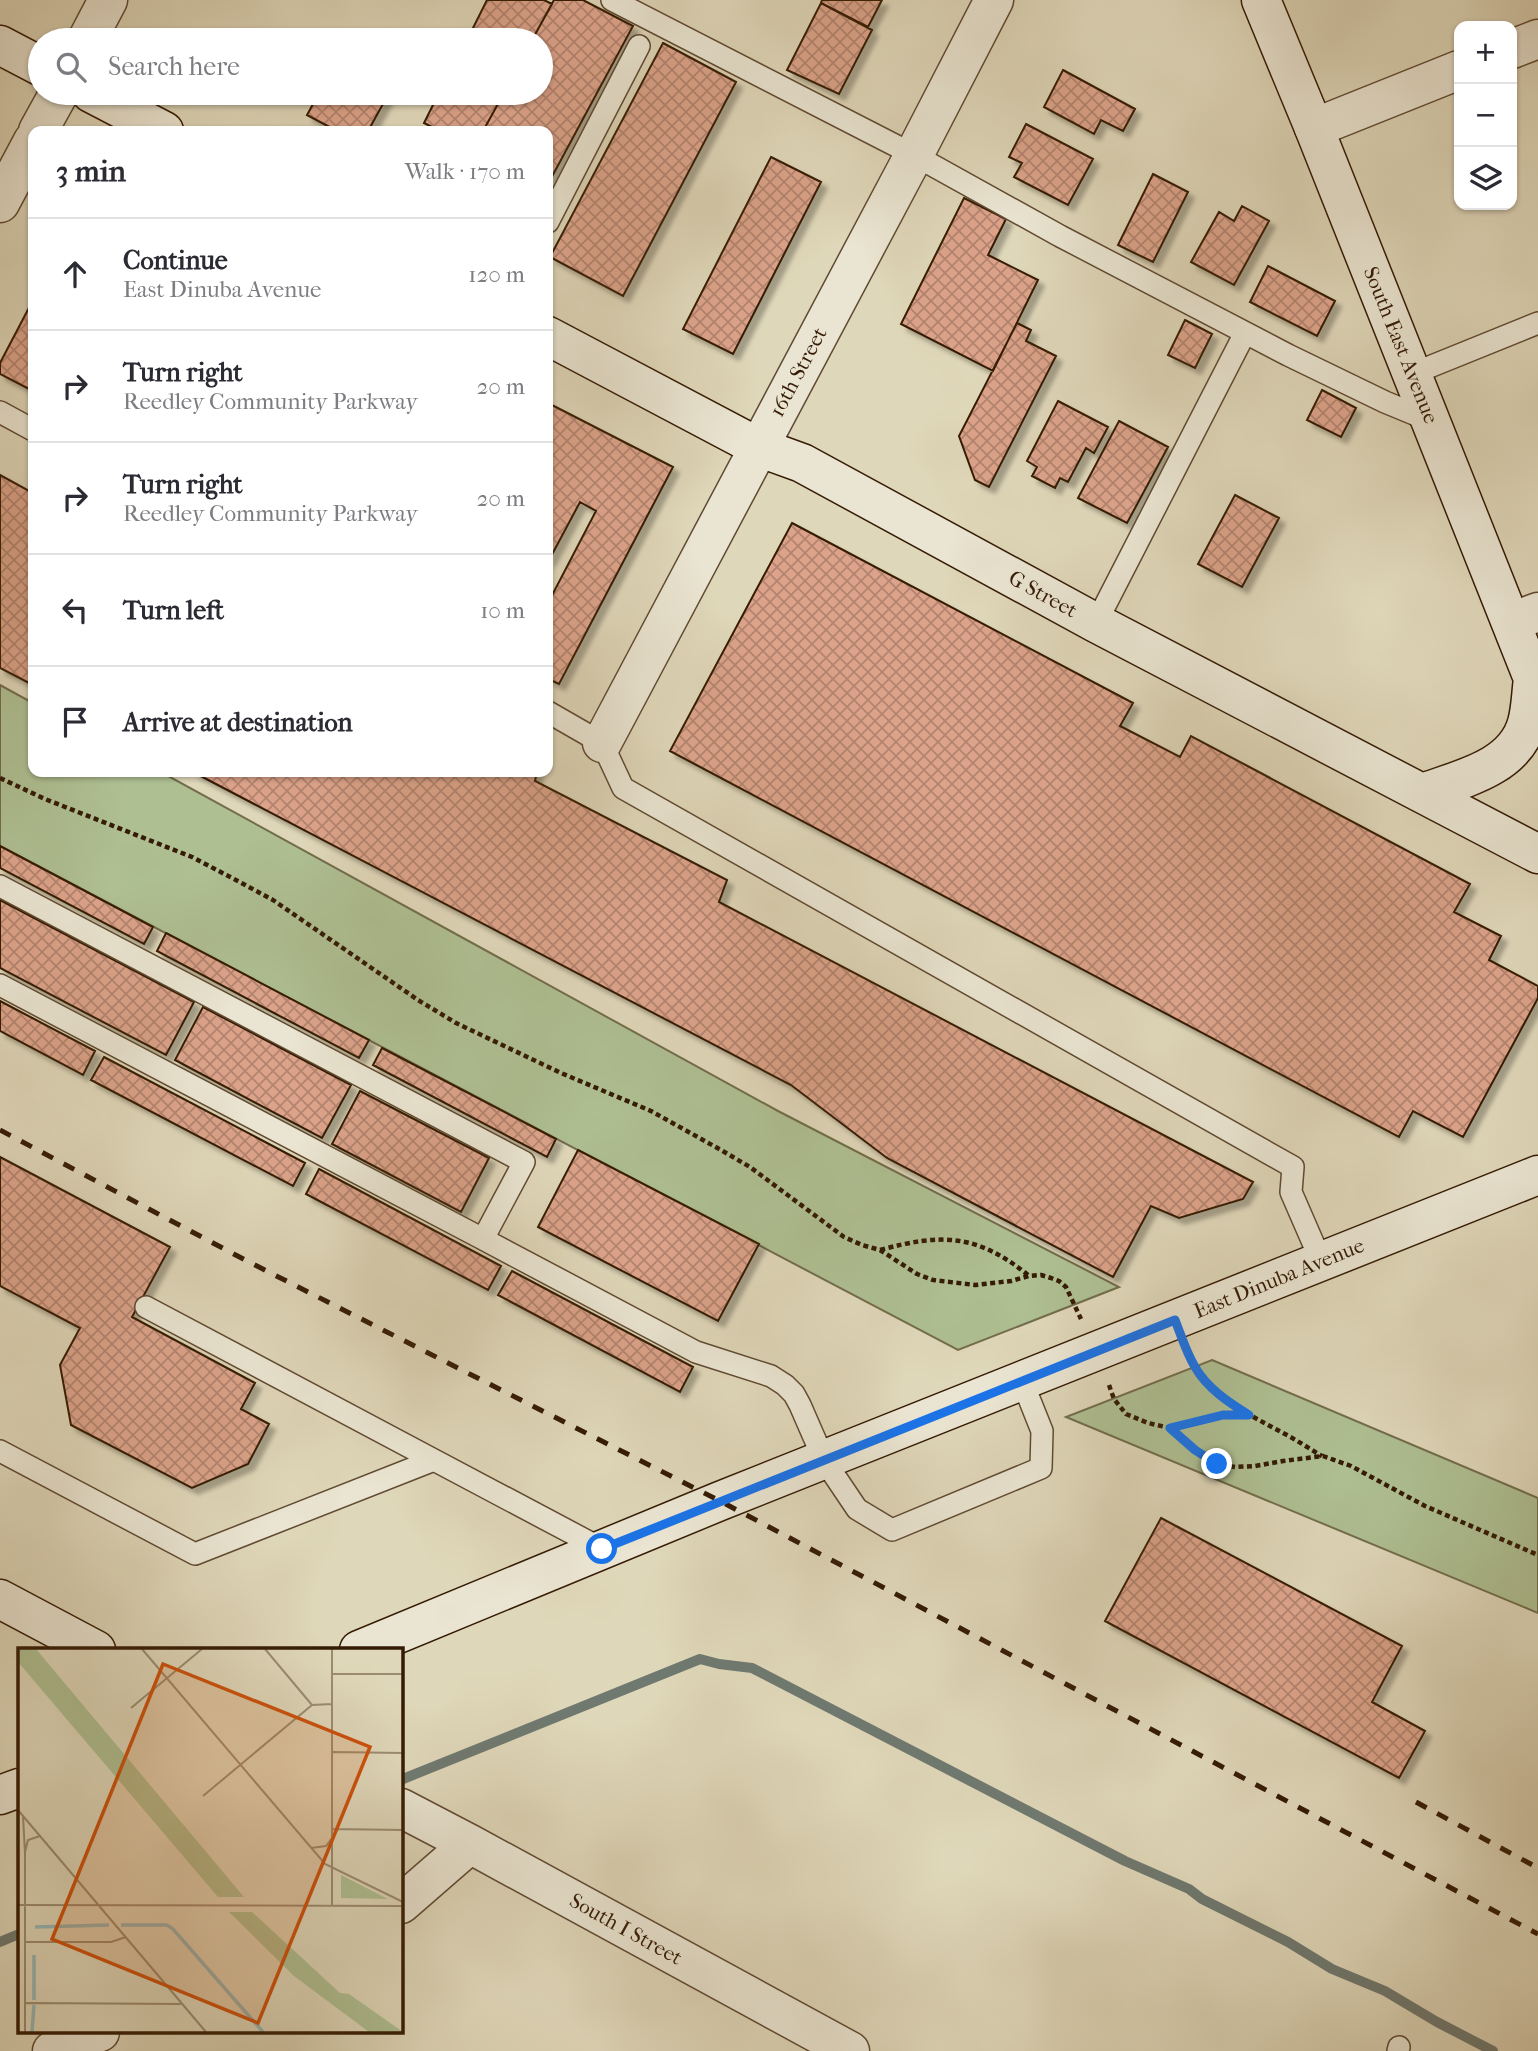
<!DOCTYPE html>
<html lang="en">
<head>
<meta charset="utf-8">
<style>
  body { margin:0; font-family:"IM FELL French Canon",serif; background:#f7f7f7; color:#2b2b33 }
  .controls { position:absolute; right:21px; top:21px; display:grid; overflow:hidden; border-radius:14px; box-shadow:0 2px 5px #0004 }
  .controls button { width:63px; height:63px; display:grid; place-items:center; padding:0; border:0; border-bottom:2px solid #e1e1e2; background:#fff; color:#2b2b33; font:35px sans-serif }
  .stop { position:absolute; width:21px; height:21px; margin:-16px; border:5px solid #1a73e8; border-radius:50%; background:#fff }
  .stop.end { background:#1a73e8; border-color:#fff; box-shadow:0 2px 7px #0008 }
  .list { margin:0; padding:0; list-style:none }
  h2 { display:flex; justify-content:space-between; align-items:center; height:91px; margin:0; padding:0 28px; font-size:30px }
  h2 small { font-size:23px; font-weight:400; color:#7c7c81 }
  .list li { display:grid; grid-template-columns:46px 1fr auto; gap:21px; align-items:center; box-sizing:border-box; height:112px; padding:0 28px; border-top:2px solid #e1e1e2 }
  .list b { display:block; font-size:26px; white-space:nowrap }
  .list p { margin:0; font-size:23px; white-space:nowrap; color:#7c7c81 }
  .list em { font-size:23px; font-style:normal; color:#7c7c81 }
  .icon { flex:none; width:38px; height:38px; fill:none; stroke:currentColor; stroke-width:2; stroke-linecap:round; stroke-linejoin:round }
  .map { position:relative; flex:none; width:1538px; height:2051px; overflow:hidden }
  .search { position:absolute; background:#fff; box-shadow:0 2px 5px #0004; left:28px; top:28px; width:525px; height:77px; display:flex; align-items:center; gap:18px; box-sizing:border-box; padding:0 24px; border-radius:38px; color:#7c7c81; font-size:26px }
  .panel { position:absolute; background:#fff; box-shadow:0 2px 5px #0004; left:28px; top:126px; width:525px; height:651px; border-radius:14px }
  .map>svg:first-child { display:block }
</style>
</head>
<body>
<div class="map">
<svg width="1538" height="2051" viewBox="0 0 1538 2051">
  <defs>
    <pattern id="building-cross-hatch" width="8" height="8" patternUnits="userSpaceOnUse" patternTransform="scale(1.75)"><rect width="8" height="8" fill="#dca38a"/><path d="M0 0l8 8M0 8l8-8" fill="none" stroke="#b3846f"/></pattern>
    <filter id="shadow"><feDropShadow dx="6" dy="6" stdDeviation="2" flood-color="#0004"/></filter>
  </defs>
  <rect width="100%" height="100%" fill="#dfd7b9"/>
  <filter id="stains"><feTurbulence type="fractalNoise" baseFrequency=".00286" numOctaves="4"/><feColorMatrix values="0 0 0 0 .2 0 0 0 0 .09 0 0 0 0 .02 0 0 0 .5 -.17"/></filter>
  <radialGradient id="worn" r=".72"><stop offset=".6" stop-color="#630" stop-opacity="0"/><stop offset="1" stop-color="#630" stop-opacity=".3"/></radialGradient>
  <path fill="#aebf92" stroke="#726d4c" stroke-width="2" d="M0,685L33,703V772H161L778,1111L1119,1287L958,1350L0,846Z
    M1212,1360L1538,1498V1613L1066,1417Z"/>
  <g fill="none" stroke-linecap="round" stroke-linejoin="round">
    <path stroke="#6f7970" stroke-width="10" d="M403,1779L700,1659L719,1664L752,1668L1125,1861L1189,1889L1202,1899L1288,1942L1332,1969L1385,1991L1437,2022L1493,2051
      M0,1942L19,1934"/>
  </g>
  <path fill="url(#building-cross-hatch)" stroke="#351b05" stroke-width="2" filter="url(#shadow)" d="M487,0H544L552,4L532,40H467Z
    M554,0H583L633,26L548,184V131H483L504,93H541V40H532Z
    M822,0H882L868,27L821,3Z
    M821,3L872,30L839,94L787,70Z
    M353,33L366,40H349Z
    M663,43L736,82L623,296L550,257Z
    M1063,70L1135,109L1123,131L1101,120L1094,134L1044,107Z
    M319,93H389L368,131H337L307,115Z
    M439,93H504L483,131H440L424,123Z
    M1026,124L1093,159L1068,205L1014,177L1022,163L1009,157Z
    M771,157L821,182L733,354L683,329Z
    M1153,174L1188,192L1153,262L1118,245Z
    M964,198L1006,219L988,255L1038,280L993,371L901,324Z
    M1242,206L1269,221L1234,285L1191,262L1219,212L1234,221Z
    M1268,266L1335,301L1317,336L1250,302Z
    M33,300V391L0,374V363Z
    M1185,320L1212,334L1195,368L1168,355Z
    M1017,323L1031,330L1026,341L1056,356L989,487L975,480L959,436Z
    M1322,390L1356,408L1341,437L1307,420Z
    M1058,401L1108,427L1094,453L1086,448L1068,482L1060,478L1055,488L1032,476L1037,467L1027,461Z
    M548,403L673,467L559,684L548,679V603L596,511L580,502L548,562Z
    M1119,421L1168,447L1127,523L1078,498Z
    M0,475L33,493V685L0,668Z
    M1235,495L1279,518L1242,587L1198,564Z
    M792,523L1133,703L1120,726L1180,757L1191,736L1470,884L1454,912L1501,936L1489,960L1538,986V998L1463,1137L1413,1111L1399,1137L670,751Z
    M193,772H537L535,781L727,880L719,902L1253,1182L1243,1199L1179,1218L1151,1206L1113,1277L887,1158L791,1085Z
    M0,846L153,927L144,944L0,868Z
    M0,900L194,1002L166,1055L0,968Z
    M166,933L369,1040L359,1058L157,951Z
    M0,1001L95,1051L83,1075L0,1031Z
    M203,1007L351,1085L322,1138L175,1060Z
    M382,1048L556,1139L547,1157L373,1065Z
    M104,1057L305,1163L293,1186L91,1080Z
    M360,1091L489,1158L461,1212L332,1144Z
    M578,1150L759,1244L718,1321L538,1227Z
    M0,1157L170,1247L132,1317L255,1383L241,1409L269,1424L248,1464L192,1488L71,1425L60,1365L80,1328L0,1286Z
    M319,1169L501,1266L488,1290L306,1194Z
    M512,1271L693,1367L680,1392L498,1295Z
    M1161,1518L1402,1646L1372,1702L1425,1731L1399,1778L1105,1621Z"/>
  <g fill="none" stroke-linecap="round" stroke-linejoin="round">
    <defs>
      <path id="lane" d="M612,0L914,155L1060,236L1288,355L1385,402L1431,421
        M548,222L639,46
        M1412,374L1538,323
        M0,412L33,430
        M1096,623L1245,333
        M548,712L602,743L623,788L1293,1167L1291,1192L1321,1261
        M0,886L524,1162L483,1239L0,985
        M483,1239L696,1352L771,1376L785,1385L794,1394L800,1405L824,1460L857,1509L892,1530L1041,1468L1042,1431L1022,1381
        M146,1307L434,1460
        M0,1451L195,1554L434,1460L602,1549
        M1398,2051L1399,2047"/>
      <path id="street" d="M87,40L108,0
        M1512,49L1538,39
        M1314,128L1459,70
        M38,131L59,93
        M0,203L33,141
        M1511,622L1538,612
        M602,743L914,155L994,0
        M401,1808L470,1844L850,2051
        M401,1904L470,1844
        M52,2051L100,2032"/>
      <path id="secondary" d="M1261,0L1314,128L1538,691
        M0,45L40,66
        M91,93L164,131
        M548,336L758,447L802,463L1096,623L1538,854
        M1422,793C1461,779 1515,768 1527,723C1531,709 1531,693 1533,679
        M0,1599L96,1650
        M359,1650L720,1501L1538,1175
        M0,1795L19,1788"/>
    </defs>
    <use href="#lane" stroke="#604a32" stroke-width="24"/>
    <use href="#street" stroke="#604a32" stroke-width="41"/>
    <use href="#secondary" stroke="#351b05" stroke-width="41"/>
    <path stroke="#351b05" stroke-width="4.5" stroke-dasharray="5 3.5" stroke-linecap="butt" d="M0,778L45,799L192,857L234,879L273,900L418,1000L456,1023L561,1073L651,1111L721,1150L750,1167L844,1237L862,1245L880,1250L917,1274L933,1280L975,1285L1011,1281L1029,1276L1041,1275L1051,1278L1059,1281L1066,1287L1081,1319
      M880,1250C942,1233 977,1234 1028,1275
      M1188,1352C1207,1395 1246,1413 1285,1434C1298,1441 1310,1449 1322,1456
      M1109,1385L1114,1399L1126,1414L1148,1423L1170,1428L1195,1450L1217,1464L1235,1467L1255,1466L1283,1461L1323,1456L1351,1466L1425,1506L1538,1555
      M1170,1427L1223,1415H1248"/>
    <use href="#lane" stroke="#eae5d2" stroke-width="21"/>
    <use href="#street" stroke="#eae5d2" stroke-width="38"/>
    <use href="#secondary" stroke="#eae5d2" stroke-width="38"/>
    <path stroke="#351b05" stroke-width="5" stroke-dasharray="12 12" stroke-linecap="butt" d="M0,1130L247,1261L720,1501L1538,1934
      M1416,1802L1538,1868"/>
  </g>
  <g fill="none" stroke-linecap="round" stroke-linejoin="round">
    <path stroke="#1a73e8" stroke-width="9" d="M602,1549L1175,1320C1181,1335 1186,1352 1195,1367C1207,1388 1228,1402 1249,1415H1223L1170,1428L1195,1450L1217,1464"/>
  </g>
  <g text-anchor="middle" stroke-width="5" stroke-linejoin="round" paint-order="stroke">
    <g font-size="21" fill="#351b05" stroke="#eae5d2">
      <text transform="translate(1401 345) rotate(68)" y="7">South East Avenue</text>
      <text transform="translate(798 372) rotate(-62)" y="7">16th Street</text>
      <text transform="translate(1043 594) rotate(29)" y="7">G Street</text>
      <text transform="translate(1279 1278) rotate(-22)" y="7">East Dinuba Avenue</text>
      <text transform="translate(626 1929) rotate(29)" y="7">South I Street</text>
    </g>
  </g>
  <g transform="translate(18 1648)">
    <rect width="385" height="385" fill="#dfd7b9"/>
    <path d="M0,1H18L226,249H200L0,14ZM323,227L370,251L323,250ZM211,264H234L322,345L331,346L385,384H351L276,328Z" fill="#aebf92"/>
    <path fill="none" stroke="#96b8b8" stroke-width="3.5" d="M103,277H149L155,281L245,384M17,279L91,277M16,352V307M14,384L16,357"/>
    <path fill="none" stroke="#9b8c71" stroke-width="2" d="M124,1L307,216L385,254M247,1L294,57M314,1V257M314,26H385M113,60L184,1M315,104L385,105M185,148L294,57L314,56M0,162L5,168L7,205V384M5,168L188,384M314,181L385,182M293,200L308,198L314,190M7,204L10,192L22,188M0,257L385,258M7,294H93L108,289M8,355L163,356"/>
    <path fill="#cd500b" fill-opacity="0.15" stroke="#cd500b" stroke-width="3.5" d="M145,16L352,99L240,375L34,291Z"/>
    <rect width="385" height="385" fill="none" stroke="#351b05" stroke-width="3.5"/>
  </g>
  <rect width="100%" height="100%" filter="url(#stains)"/>
  <rect width="100%" height="100%" fill="url(#worn)"/>
</svg>
<div class="controls">
<button>+</button>
<button>−</button>
<button><svg class="icon" aria-label="layers" viewBox="0 0 24 24"><path d="M12 4l9 5-9 5-9-5zM3 14l9 5 9-5"/></svg></button>
</div>
<div class="stop" style="left:602px;top:1549px"></div>
<div class="stop end" style="left:1217px;top:1464px"></div>
<div class="search"><svg class="icon" aria-label="search" viewBox="0 0 24 24"><circle cx="10" cy="10" r="6"/><path d="M15 15l6 6"/></svg>Search here</div>
<section class="panel">
<h2>3 min<small>Walk · 170 m</small></h2>
<ul class="list">
<li><svg class="icon" aria-label="ahead" viewBox="0 0 24 24"><path d="M12 20V5M6 11l6-6 6 6"/></svg><div><b>Continue</b><p>East Dinuba Avenue</p></div><em>120 m</em></li>
<li><svg class="icon" aria-label="right" viewBox="0 0 24 24"><path d="M7 20v-9h11M14 6l5 5-5 5"/></svg><div><b>Turn right</b><p>Reedley Community Parkway</p></div><em>20 m</em></li>
<li><svg class="icon" aria-label="right" viewBox="0 0 24 24"><path d="M7 20v-9h11M14 6l5 5-5 5"/></svg><div><b>Turn right</b><p>Reedley Community Parkway</p></div><em>20 m</em></li>
<li><svg class="icon" aria-label="left" viewBox="0 0 24 24"><path d="M17 20v-9H6M10 6l-5 5 5 5"/></svg><div><b>Turn left</b></div><em>10 m</em></li>
<li><svg class="icon" aria-label="arrive" viewBox="0 0 24 24"><path d="M6 21V4h12l-3 4 3 4H6"/></svg><div><b>Arrive at destination</b></div></li>
</ul>
</section>
</div>
</body>
</html>
